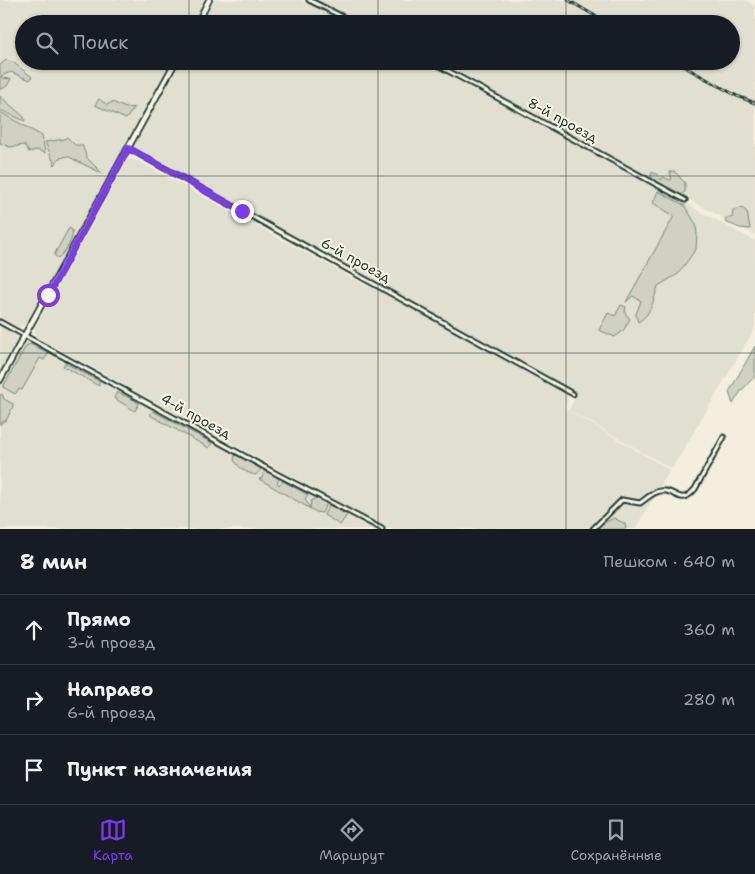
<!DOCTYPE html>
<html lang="ru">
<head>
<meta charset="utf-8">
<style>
  body { margin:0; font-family:"Shantell Sans",sans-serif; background:#20242c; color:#f1f3f6 }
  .stop { position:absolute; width:15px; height:15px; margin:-11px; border:4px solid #7c3aed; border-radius:50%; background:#fff }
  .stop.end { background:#7c3aed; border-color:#fff; box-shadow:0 1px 5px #0008 }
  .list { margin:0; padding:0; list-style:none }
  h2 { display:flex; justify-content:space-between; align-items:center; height:65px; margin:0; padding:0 20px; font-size:21px }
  h2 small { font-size:16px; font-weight:400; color:#9ea1a6 }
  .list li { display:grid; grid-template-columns:32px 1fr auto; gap:15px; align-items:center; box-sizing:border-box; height:70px; padding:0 20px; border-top:1px solid #363941 }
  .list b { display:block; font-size:19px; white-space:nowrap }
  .list p { margin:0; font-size:16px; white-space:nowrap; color:#9ea1a6 }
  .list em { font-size:16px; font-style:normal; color:#9ea1a6 }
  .icon { flex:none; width:28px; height:28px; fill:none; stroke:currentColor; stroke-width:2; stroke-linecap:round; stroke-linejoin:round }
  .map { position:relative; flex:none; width:755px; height:529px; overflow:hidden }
  .search { position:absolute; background:#171b24; box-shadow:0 1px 4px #0004; left:15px; right:15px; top:15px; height:55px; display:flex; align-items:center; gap:12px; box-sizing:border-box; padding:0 18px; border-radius:28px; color:#9ea1a6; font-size:19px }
  .sheet { height:275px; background:#171b24 }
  nav { display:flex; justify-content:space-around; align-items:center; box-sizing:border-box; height:70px; border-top:1px solid #363941; background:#171b24; font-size:14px; color:#9ea1a6 }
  nav a { display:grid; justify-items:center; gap:2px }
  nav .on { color:#7c3aed }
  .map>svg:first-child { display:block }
</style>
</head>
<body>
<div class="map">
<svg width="755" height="529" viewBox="0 0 755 529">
  <rect width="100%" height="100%" fill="#f3eede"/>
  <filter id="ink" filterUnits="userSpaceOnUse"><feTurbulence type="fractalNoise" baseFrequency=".02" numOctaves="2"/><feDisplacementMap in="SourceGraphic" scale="10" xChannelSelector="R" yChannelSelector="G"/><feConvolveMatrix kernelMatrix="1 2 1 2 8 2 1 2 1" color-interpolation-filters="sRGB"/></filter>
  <g filter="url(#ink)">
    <path fill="#e1dfd0" d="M0,0H205L192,24H24V61H171L26,324L19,327L0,318Z
      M215,0H302L349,24H201Z
      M318,0H745L755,6V235L590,146L438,61H731V24H366Z
      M181,61H421L613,164L633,173L687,203L699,211L755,241V328L672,469L569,410L577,393L133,147Z
      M132,159L140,162L359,282L407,305L568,396L566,409L670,470L635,529H388L37,337L35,334V328L127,161Z
      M0,325L13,333L17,339L15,346L0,371Z
      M28,341L31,342L381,529H0V384L23,344Z"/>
    <path fill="#d0d1c2" stroke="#78877b" d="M6,60L14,63L32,77L30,80L11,72L1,76L2,78L11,79L7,86L0,90V65Z
      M0,96L24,117L25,121L0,110Z
      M99,99L107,105L112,102L126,108L135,107L126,119L95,105Z
      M0,112L42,136L45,153L37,150L29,152L24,145L10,147L0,143Z
      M67,137L75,145H82L87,158L103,174L67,156L58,159L55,165L45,142L64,139Z
      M674,171L685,183V192C682,194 681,196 678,195C671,194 654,182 651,177L652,172L658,175L661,180L663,177L670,180L672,179L670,172Z
      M658,191L684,205L696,224L697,234L696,249L678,274L658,286C653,300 652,314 638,322L636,314L641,301L633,296L626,302L674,216L653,203Z
      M742,208L747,212L750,229L740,228L725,222L726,218H732L733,210Z
      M69,228L72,230C74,240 65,252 58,258L54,255Z
      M621,305L626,307L625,313L630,319L623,331L615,337L599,330L608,313L615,316Z
      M30,344L49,353L44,360L40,358L22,390L19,389L15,394L3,387L26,346Z
      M755,346V376L741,391L733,404L729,392Z
      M65,363L99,381V386L63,366Z
      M117,392L134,400L139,404L135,411L114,398Z
      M2,394L4,399L13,404V406L6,421H3L0,425V395Z
      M153,411L212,443L209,448L150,415Z
      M235,455L238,456L261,469L256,475C246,473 239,468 234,460Z
      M264,471L272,473L279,479L277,483L279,485L283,481L308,495L305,499L310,508L311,501L316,498L327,503L322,513L316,512L259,479L262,478Z
      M329,505L347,515L340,525L324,515Z
      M614,518L625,524L626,529H597L602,524Z"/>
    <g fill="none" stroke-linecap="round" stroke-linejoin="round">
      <defs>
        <path id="street" d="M309,0L357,24
          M430,61L685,200
          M128,148L573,394
          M0,322L277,474L382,529
          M593,529L622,500L640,503C646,499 653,492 660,491C676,488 679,508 695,489L724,437"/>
        <path id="secondary" d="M197,24L209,0
          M0,380L176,61"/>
      </defs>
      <use href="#street" stroke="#1f3d34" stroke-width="7"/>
      <use href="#secondary" stroke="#1f3d34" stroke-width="8"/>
      <use href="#street" stroke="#fcf5e5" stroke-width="3"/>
      <use href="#secondary" stroke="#fcf5e5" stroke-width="4.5"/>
      <defs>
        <path id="rail" d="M568,0L609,24
          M674,61L737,96L755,103"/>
      </defs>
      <use href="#rail" stroke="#1f3d34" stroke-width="3"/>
      <use href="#rail" stroke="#fcf5e5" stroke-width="1" stroke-dasharray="4" stroke-linecap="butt"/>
    </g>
  </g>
  <g fill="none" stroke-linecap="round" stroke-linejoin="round" filter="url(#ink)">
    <path stroke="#7c3aed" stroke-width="6" d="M48,295L128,148L242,211"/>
  </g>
  <path fill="none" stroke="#1f3d34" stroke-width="1" stroke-opacity="0.55" d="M189,0V24M378,0V24M566,0V24M189,61V529M378,61V529M566,61V529M0,176H755M0,353H755"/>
  <g text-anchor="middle" stroke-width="4" stroke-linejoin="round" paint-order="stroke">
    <g font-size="14" fill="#1f3d34" stroke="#fcf5e5">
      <text transform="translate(563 120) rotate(29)" y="5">8-й проезд</text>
      <text transform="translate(356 260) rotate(29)" y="5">6-й проезд</text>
      <text transform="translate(196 416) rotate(29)" y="5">4-й проезд</text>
    </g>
  </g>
</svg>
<div class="stop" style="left:48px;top:295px"></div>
<div class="stop end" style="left:242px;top:211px"></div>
<div class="search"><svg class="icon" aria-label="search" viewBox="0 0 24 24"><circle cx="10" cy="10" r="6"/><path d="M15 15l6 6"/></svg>Поиск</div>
</div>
<section class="sheet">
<h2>8 мин<small>Пешком · 640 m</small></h2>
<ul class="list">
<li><svg class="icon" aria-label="ahead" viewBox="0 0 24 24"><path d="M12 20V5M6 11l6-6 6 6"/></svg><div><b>Прямо</b><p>3-й проезд</p></div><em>360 m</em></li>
<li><svg class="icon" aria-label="right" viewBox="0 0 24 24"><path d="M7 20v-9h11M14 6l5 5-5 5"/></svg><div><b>Направо</b><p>6-й проезд</p></div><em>280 m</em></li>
<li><svg class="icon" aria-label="arrive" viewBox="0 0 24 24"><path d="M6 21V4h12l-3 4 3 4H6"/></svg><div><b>Пункт назначения</b></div></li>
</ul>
</section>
<nav>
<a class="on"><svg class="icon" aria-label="map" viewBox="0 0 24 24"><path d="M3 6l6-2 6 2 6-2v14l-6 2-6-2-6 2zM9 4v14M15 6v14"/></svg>Карта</a>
<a><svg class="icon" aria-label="directions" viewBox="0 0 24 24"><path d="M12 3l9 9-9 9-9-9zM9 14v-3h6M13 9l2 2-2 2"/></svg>Маршрут</a>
<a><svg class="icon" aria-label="saved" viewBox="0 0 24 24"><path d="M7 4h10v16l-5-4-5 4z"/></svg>Сохранённые</a>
</nav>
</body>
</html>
